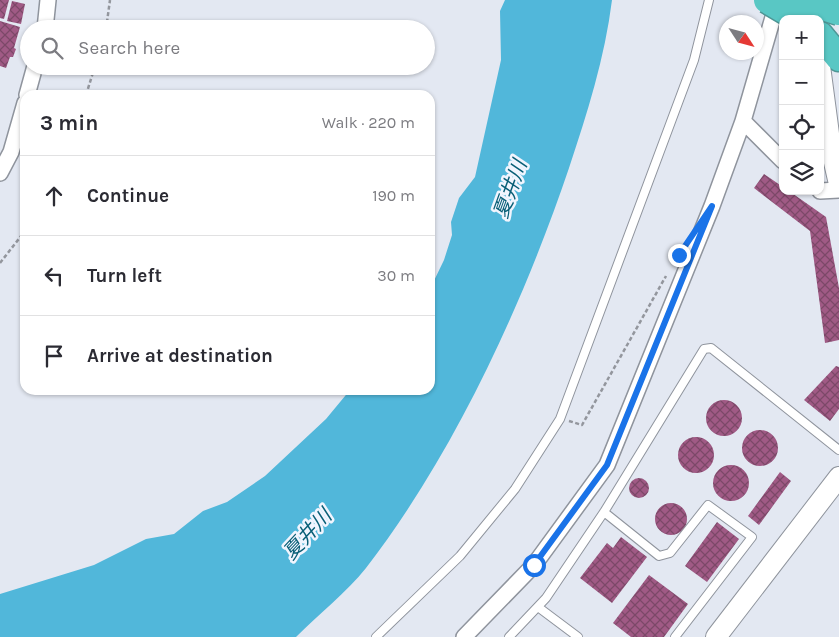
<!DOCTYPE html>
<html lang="en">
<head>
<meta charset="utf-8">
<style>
  body { margin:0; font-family:Karla,"Noto Sans JP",sans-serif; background:#f2f2f3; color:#2b2b33 }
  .controls { position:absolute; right:15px; top:15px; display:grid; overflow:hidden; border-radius:10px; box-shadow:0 1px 4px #0004 }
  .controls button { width:45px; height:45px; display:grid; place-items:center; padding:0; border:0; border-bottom:1px solid #e1e1e2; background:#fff; color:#2b2b33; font:25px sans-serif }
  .compass { position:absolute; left:719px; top:15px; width:45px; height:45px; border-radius:50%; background:#fff; box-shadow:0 1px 4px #0004; rotate:126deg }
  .stop { position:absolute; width:15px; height:15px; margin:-11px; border:4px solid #1a73e8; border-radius:50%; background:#fff }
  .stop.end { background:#1a73e8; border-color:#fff; box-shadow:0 1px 5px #0008 }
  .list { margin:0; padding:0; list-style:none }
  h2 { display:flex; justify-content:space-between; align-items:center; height:65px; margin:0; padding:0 20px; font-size:21px }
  h2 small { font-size:16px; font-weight:400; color:#7c7c81 }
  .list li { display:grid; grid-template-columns:32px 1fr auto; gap:15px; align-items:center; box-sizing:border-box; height:80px; padding:0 20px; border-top:1px solid #e1e1e2 }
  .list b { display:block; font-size:19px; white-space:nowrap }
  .list em { font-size:16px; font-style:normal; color:#7c7c81 }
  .icon { flex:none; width:28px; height:28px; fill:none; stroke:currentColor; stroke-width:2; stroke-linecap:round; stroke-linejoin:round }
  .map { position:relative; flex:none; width:839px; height:637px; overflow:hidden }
  .search { position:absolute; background:#fff; box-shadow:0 1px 4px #0004; left:20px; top:20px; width:415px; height:55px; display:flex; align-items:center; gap:12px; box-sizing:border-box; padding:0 18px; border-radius:28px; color:#7c7c81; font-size:19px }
  .panel { position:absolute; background:#fff; box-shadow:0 1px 4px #0004; left:20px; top:90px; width:415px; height:305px; border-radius:15px }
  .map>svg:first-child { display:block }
</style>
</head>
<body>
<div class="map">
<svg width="839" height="637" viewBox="0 0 839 637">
  <defs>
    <pattern id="building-cross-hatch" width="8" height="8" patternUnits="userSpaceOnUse" patternTransform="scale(1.25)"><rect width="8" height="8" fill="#a05a85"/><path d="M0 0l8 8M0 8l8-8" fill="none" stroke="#7c4868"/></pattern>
  </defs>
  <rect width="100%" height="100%" fill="#e3e8f2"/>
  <path fill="#51b7da" d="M505,0H612C605,57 587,114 569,168C523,304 454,454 366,568C347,592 318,615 296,637H0V594L94,565L146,539L174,534L203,511L227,502L265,476L326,419L350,390H430V289L444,260L452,235L451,222L459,198L475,177L501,60L500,11Z"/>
  <path fill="url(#building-cross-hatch)" d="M0,0H9L4,19L0,18Z
    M12,1L25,4L21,24L7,21Z
    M0,21L20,27L14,48L16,49L13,57H10L6,68L0,66Z
    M764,174L783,187V191H789L826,217L839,288V340L825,343L810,231L754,188Z
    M836,366L839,367V409L830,421L804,400Z
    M706 418a18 18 0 1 1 36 0a18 18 0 1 1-36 0Z
    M742 448a18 18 0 1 1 36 0a18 18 0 1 1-36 0Z
    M678 455a18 18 0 1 1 36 0a18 18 0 1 1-36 0Z
    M713 483a18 18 0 1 1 36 0a18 18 0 1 1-36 0Z
    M780,472L791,481L759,525L748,516Z
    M629 488a10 10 0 1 1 20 0a10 10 0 1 1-20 0Z
    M655 519a16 16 0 1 1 32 0a16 16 0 1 1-32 0Z
    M717,522L739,539L707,582L685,566Z
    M621,537L647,557L612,603L580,578L607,543L613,548Z
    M649,575L688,604L664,637H631L613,623Z"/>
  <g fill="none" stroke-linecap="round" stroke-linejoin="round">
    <defs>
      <path id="lane" d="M604,512L659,556L670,553L708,505L752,537L675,637
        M538,607L578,637
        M376,637L460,556L515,489L560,419L694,60L709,0
        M509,637L546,598L604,512L704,349L711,348L839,450"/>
      <path id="street" d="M45,29L48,0
        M27,95L35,66
        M743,121L783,161
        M0,173L11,152L25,103
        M820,191L839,190
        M464,637L534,565L607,465L712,206L743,121L778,0"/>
      <path id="secondary" d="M820,66L831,149L839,184
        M716,637L839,477"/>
      <path id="highway" d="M820,35L839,58"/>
    </defs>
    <use href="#lane" stroke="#8f949d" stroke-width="10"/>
    <use href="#street" stroke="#8f949d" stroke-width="18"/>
    <use href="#secondary" stroke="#8f949d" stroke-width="22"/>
    <use href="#highway" stroke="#4e9695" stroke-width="29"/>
    <path stroke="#93969d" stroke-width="2.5" stroke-dasharray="4 2.5" stroke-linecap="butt" d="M106,29L110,0
      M86,95L95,66
      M0,263L25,231
      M569,421L582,425L666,276"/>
    <use href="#lane" stroke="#fff" stroke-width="8"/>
    <use href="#street" stroke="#fff" stroke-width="15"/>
    <use href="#secondary" stroke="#fff" stroke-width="20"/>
    <use href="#highway" stroke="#59c7c4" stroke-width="26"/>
    <defs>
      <path id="highway-bridge" d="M767,0L799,19
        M801,0L839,12"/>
    </defs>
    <use href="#highway-bridge" stroke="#4e9695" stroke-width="29" stroke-linecap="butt"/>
    <use href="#highway-bridge" stroke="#59c7c4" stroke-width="26"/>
  </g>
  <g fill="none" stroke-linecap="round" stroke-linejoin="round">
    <path stroke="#1a73e8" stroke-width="6" d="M534,565L607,465L712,206L679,255"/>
  </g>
  <g text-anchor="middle" stroke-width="5" stroke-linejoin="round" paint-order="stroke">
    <g font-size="20" font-style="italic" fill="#095f77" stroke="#f1f5fe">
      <text transform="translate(510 189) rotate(-70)" y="7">夏井川</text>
      <text transform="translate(307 534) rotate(-47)" y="7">夏井川</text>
    </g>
  </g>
</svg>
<div class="controls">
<button>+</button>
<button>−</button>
<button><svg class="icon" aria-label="locate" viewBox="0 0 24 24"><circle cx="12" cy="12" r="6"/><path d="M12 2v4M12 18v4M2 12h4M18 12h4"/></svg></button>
<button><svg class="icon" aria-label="layers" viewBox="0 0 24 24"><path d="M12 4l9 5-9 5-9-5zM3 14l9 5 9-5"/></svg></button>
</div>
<svg class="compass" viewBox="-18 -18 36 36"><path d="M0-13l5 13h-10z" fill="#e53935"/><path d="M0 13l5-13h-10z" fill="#7c7c81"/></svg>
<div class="stop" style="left:534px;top:565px"></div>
<div class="stop end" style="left:679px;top:255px"></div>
<div class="search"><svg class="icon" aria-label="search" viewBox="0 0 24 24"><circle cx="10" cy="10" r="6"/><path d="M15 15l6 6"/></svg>Search here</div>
<section class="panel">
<h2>3 min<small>Walk · 220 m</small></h2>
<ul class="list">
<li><svg class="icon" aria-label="ahead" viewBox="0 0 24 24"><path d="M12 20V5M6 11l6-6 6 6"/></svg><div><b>Continue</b></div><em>190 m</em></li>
<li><svg class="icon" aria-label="left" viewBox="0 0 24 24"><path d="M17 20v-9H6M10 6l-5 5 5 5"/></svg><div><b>Turn left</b></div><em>30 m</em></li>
<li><svg class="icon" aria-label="arrive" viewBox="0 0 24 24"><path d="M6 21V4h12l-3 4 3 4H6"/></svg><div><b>Arrive at destination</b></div></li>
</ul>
</section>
</div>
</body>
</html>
